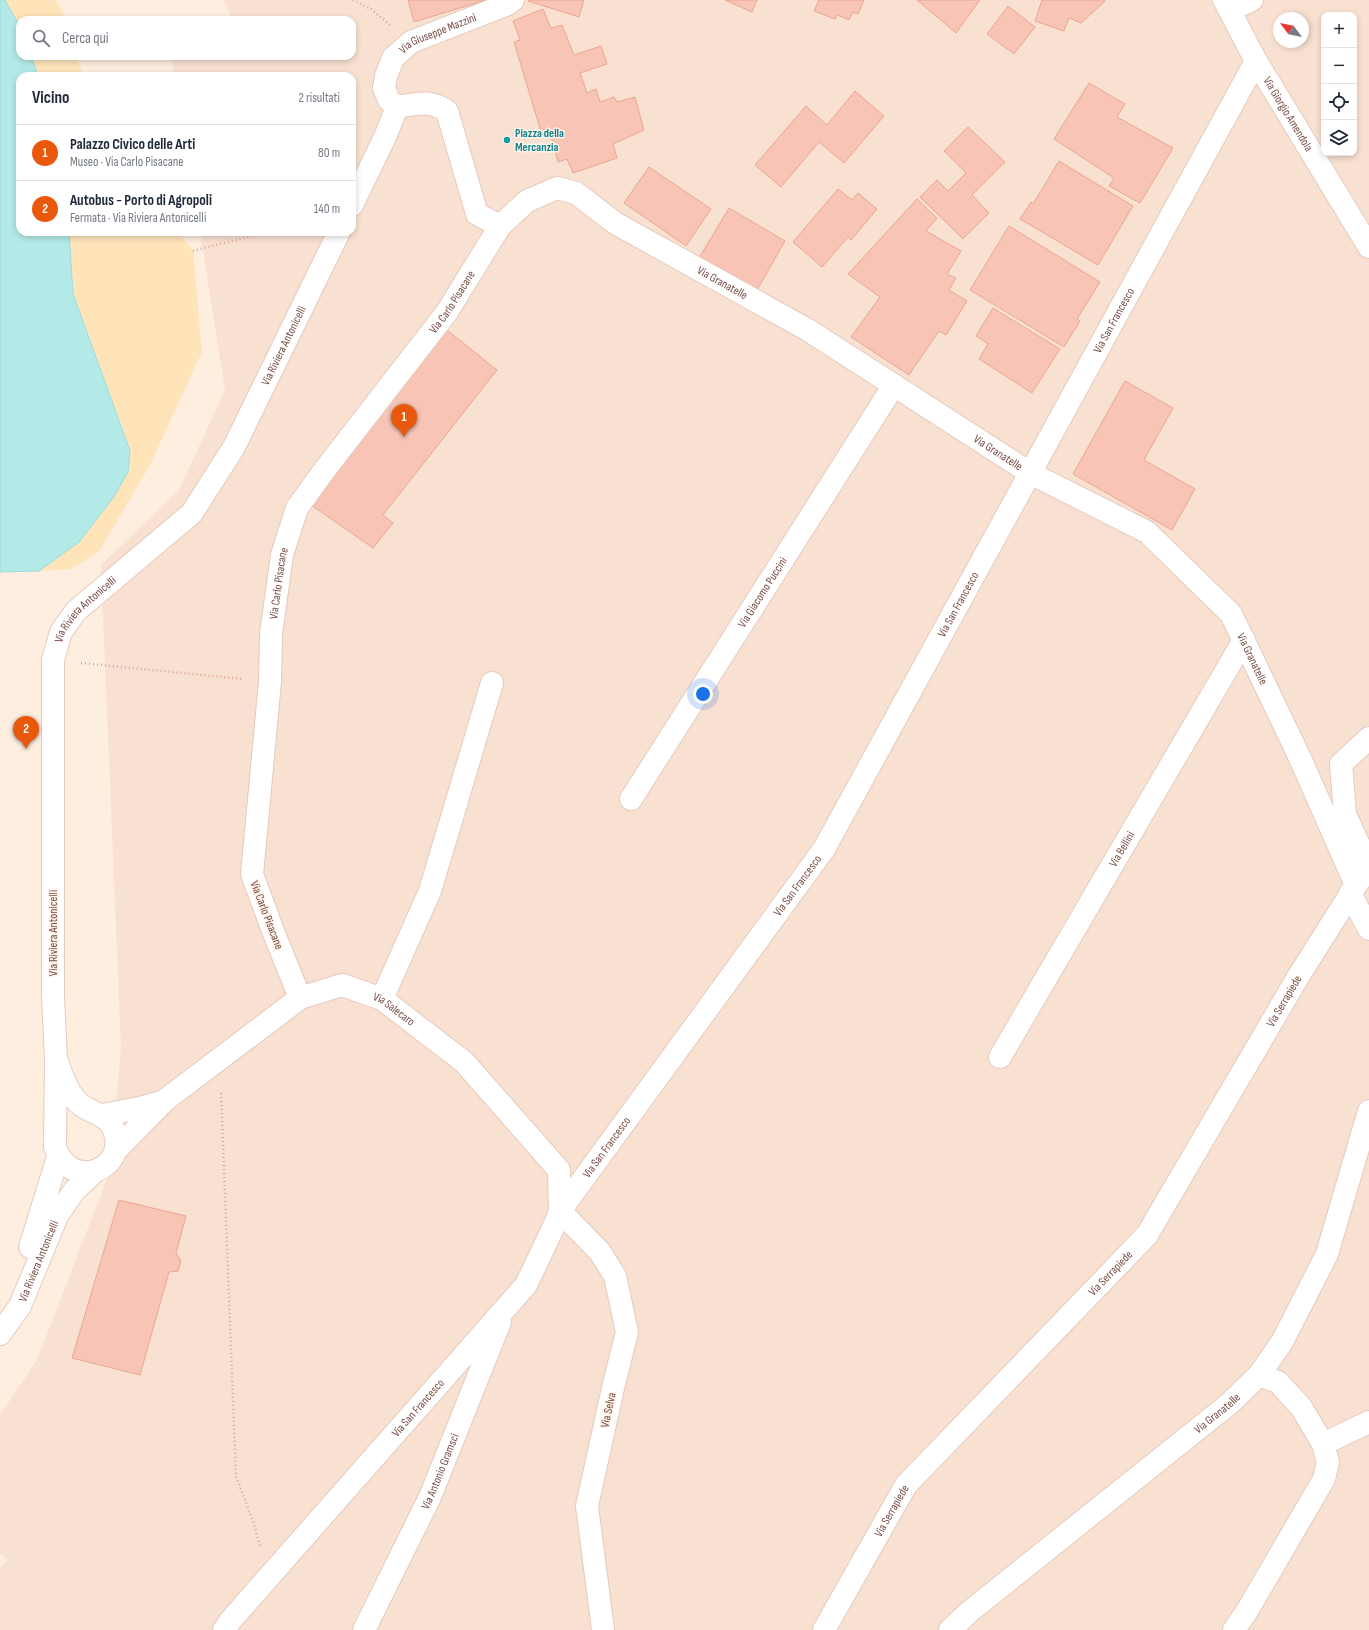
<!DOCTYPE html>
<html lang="it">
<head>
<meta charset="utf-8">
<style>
  body { margin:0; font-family:"Sofia Sans Condensed",sans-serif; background:#f2f2f3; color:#1f2937 }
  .controls { position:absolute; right:12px; top:12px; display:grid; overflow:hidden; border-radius:8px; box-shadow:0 2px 6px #0003 }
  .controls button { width:36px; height:36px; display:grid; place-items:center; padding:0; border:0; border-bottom:1px solid #e0e1e3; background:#fff; color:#1f2937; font:20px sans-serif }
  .compass { position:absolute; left:1273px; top:12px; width:36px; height:36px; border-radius:50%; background:#fff; box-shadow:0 2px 6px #0003; rotate:302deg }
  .you { position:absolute; left:703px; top:694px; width:14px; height:14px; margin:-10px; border:3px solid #fff; border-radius:50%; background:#1a73e8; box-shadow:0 0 0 6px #1a73e833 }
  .badge { display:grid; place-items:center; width:26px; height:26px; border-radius:50%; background:#ea580c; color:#fff; font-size:13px; font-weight:700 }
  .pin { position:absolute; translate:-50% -33px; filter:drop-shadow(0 1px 2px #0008) }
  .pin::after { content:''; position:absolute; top:21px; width:14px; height:12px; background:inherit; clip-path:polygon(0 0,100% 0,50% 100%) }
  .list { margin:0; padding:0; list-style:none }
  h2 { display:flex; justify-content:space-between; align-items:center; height:52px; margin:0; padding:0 16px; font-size:17px }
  h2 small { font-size:13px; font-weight:400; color:#747a83 }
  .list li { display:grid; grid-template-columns:26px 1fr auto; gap:12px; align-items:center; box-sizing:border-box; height:56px; padding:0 16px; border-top:1px solid #e0e1e3 }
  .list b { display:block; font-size:15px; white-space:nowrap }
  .list p { margin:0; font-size:13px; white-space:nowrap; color:#747a83 }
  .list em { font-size:13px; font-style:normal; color:#747a83 }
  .icon { flex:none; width:22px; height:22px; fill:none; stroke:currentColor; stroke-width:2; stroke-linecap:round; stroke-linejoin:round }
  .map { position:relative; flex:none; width:1369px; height:1630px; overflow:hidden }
  .search { position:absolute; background:#fff; box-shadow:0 2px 6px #0003; left:16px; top:16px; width:340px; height:44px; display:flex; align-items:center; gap:10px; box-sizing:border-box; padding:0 14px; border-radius:12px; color:#747a83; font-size:15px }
  .panel { position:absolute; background:#fff; box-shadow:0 2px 6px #0003; left:16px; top:72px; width:340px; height:164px; border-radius:12px }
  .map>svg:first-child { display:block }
</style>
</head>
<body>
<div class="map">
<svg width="1369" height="1630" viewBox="0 0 1369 1630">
  <rect width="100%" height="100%" fill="#feeee0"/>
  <path fill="#f9e1d1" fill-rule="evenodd" d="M224,0H1369V1630H0V1567L8,1560L0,1554V1415L37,1360L109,1174L121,1047L101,565L179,490L225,390L200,232H352V76H174L172,61L185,56H352V20H232ZM1324,15H1354V153H1324ZM1279,18H1303V42H1279Z"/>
  <path fill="#ffe4ba" d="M5,0H56L61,8L65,20H20V27Z
    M32,56H76L83,76H38Z
    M69,232H178L193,251L202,352L150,465L100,550L72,569L39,571L79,542L128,472L130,451L73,294Z"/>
  <path fill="#b3eae8" stroke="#98dddc" d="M0,0H5L20,27V56H31L38,76H20V232H69L73,294L130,451L128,472L113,498L79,542L39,571L0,572Z"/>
  <path fill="#f7c4b5" stroke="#eba694" d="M408,0H486L414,22Z
    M529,0H584L579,17L528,1Z
    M725,0H757L752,12Z
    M819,0H864L858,14L853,12L849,20L837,15L835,19L814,11Z
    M917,0H980L956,33Z
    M1042,0H1105L1104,2L1081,23L1069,18L1064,31L1035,21Z
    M1008,6L1035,27L1014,54L987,34Z
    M543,9L551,28L562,25L574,55L601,46L607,64L580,73L587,93L596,89L600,102L614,97L617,102L635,97L644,130L613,144L617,158L573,173L567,159L558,162L550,132L542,135L514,42L520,40L513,21Z
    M1089,83L1125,104L1117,117L1173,148L1140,203L1109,186L1114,178L1054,139Z
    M855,91L884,116L844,163L819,142L781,187L755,165L806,106L827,125Z
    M968,127L1005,162L972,195L989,213L963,239L920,197L937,180L948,191L966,173L944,151Z
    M1059,161L1133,206L1098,265L1020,219L1031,202L1033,204Z
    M649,167L711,209L686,246L624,203Z
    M838,189L852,200L858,193L877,209L851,240L848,237L822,267L793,242Z
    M917,199L937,218L926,231L961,251L947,274L956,278L949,290L967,301L946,335L939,331L909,375L851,337L880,297L848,274Z
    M729,208L785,241L756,292L699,258Z
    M1009,226L1100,282L1077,319L1080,321L1064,347L970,290Z
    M993,308L1060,349L1032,393L979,359L988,344L976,336Z
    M447,330L497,370L383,515L393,523L373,548L311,505Z
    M1125,381L1173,408L1144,460L1195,489L1172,530L1073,474Z
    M119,1200L186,1216L176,1253L181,1261L178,1271L169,1272L140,1375L72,1358Z"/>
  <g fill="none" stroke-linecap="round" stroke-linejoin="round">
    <defs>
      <g id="minor">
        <path id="s1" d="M1224,0L1256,61L1369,247"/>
        <path d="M1230,10L1252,0"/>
        <path id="s2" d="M397,107L389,100L384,88L386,76L393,58L411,42L508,4L513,0"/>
        <path d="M397,107C417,104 429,99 447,111L477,214L500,226"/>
        <path d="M352,205L385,137L397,107"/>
        <path d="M1369,738L1341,764L1345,814L1369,867"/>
        <path id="s3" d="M631,799L894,385"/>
        <path d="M1350,893L1369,929"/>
        <path id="s4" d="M300,998L273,931L252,874L270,682L271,634L282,555L297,508L326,468L447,312L500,226L527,201L557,188L576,193L615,223L808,330L1030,473L1147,532L1231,614L1300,758L1356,885"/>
        <path d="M382,999L430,891L492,683"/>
        <path id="s5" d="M1000,1057L1244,640"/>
        <path id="s6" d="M56,1059C61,1072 65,1087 74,1098C87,1116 112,1110 116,1138C121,1173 69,1189 55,1147L56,1059L53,997V660L61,632L76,611L192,513L234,447L339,232"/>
        <path d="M102,1115L140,1108L161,1102"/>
        <path id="s7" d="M116,1150L164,1101L300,998L342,985L382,999L464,1062L559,1170L560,1211"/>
        <path d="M560,1211L600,1252L615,1276L627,1332L613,1388L587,1506L603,1630"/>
        <path d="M30,1247L58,1157"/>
        <path id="s8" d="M0,1334L20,1306L57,1216L74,1191L94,1172"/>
        <path d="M1323,1444L1369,1422"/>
        <path id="s9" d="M224,1630L230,1621L526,1285L556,1222L560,1211L824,849L1256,61"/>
        <path id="s10" d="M364,1630L430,1497L500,1322"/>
        <path id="s11" d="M824,1630L906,1485L1147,1235L1298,977L1356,885L1369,868"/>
        <path id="s12" d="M950,1630L969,1612L1229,1404L1259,1375L1282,1342L1327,1254L1369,1111"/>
        <path d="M1234,1630L1247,1611L1324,1479L1328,1462L1323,1444L1301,1407L1278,1382L1259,1375"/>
      </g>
    </defs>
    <use href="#minor" stroke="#e5cabe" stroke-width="24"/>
    <path stroke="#dba798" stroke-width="2.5" stroke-dasharray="1 3" stroke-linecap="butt" d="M353,0L371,9L390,25
      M193,251L266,232
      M81,663L243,679
      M221,1093L236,1476L253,1521L260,1546"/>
    <use href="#minor" stroke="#fff" stroke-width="22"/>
  </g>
  <circle fill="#0f9aa8" stroke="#fff3e9" stroke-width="1.5" cx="507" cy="140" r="4"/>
  <g text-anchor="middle" stroke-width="3" stroke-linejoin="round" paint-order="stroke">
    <g font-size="12" fill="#784e45" stroke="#fff3e9">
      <text dy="4" stroke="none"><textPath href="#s2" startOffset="107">Via Giuseppe Mazzini</textPath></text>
      <text dy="4" stroke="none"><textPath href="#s1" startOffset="131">Via Giorgio Amendola</textPath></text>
      <text dy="4" stroke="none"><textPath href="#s4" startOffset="1112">Via Granatelle</textPath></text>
      <text dy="4" stroke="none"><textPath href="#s4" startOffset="761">Via Carlo Pisacane</textPath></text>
      <text dy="4" stroke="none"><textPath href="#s9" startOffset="1591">Via San Francesco</textPath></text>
      <text dy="4" stroke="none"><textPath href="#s6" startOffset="1083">Via Riviera Antonicelli</textPath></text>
      <text dy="4" stroke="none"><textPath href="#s4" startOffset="1436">Via Granatelle</textPath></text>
      <text dy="4" stroke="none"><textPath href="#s4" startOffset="425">Via Carlo Pisacane</textPath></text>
      <text dy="4" stroke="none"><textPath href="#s3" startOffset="245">Via Giacomo Puccini</textPath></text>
      <text dy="4" stroke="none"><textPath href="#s9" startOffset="1267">Via San Francesco</textPath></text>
      <text dy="4" stroke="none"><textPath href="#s6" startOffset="747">Via Riviera Antonicelli</textPath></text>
      <text dy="4" stroke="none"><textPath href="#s4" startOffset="1772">Via Granatelle</textPath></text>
      <text dy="4" stroke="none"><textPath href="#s5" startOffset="241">Via Bellini</textPath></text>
      <text dy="4" stroke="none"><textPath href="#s9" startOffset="943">Via San Francesco</textPath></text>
      <text transform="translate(267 915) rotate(69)" y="4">Via Carlo Pisacane</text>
      <text transform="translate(53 933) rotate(-90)" y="4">Via Riviera Antonicelli</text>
      <text dy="4" stroke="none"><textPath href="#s11" startOffset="785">Via Serrapiede</textPath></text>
      <text dy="4" stroke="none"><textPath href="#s7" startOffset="341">Via Salecaro</textPath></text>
      <text dy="4" stroke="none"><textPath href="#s9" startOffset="619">Via San Francesco</textPath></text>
      <text dy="4" stroke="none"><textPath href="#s8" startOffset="83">Via Riviera Antonicelli</textPath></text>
      <text dy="4" stroke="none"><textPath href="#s11" startOffset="461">Via Serrapiede</textPath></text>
      <text dy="4" stroke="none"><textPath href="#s9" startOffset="295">Via San Francesco</textPath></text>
      <text transform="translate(608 1410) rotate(-78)" y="4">Via Selva</text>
      <text dy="4" stroke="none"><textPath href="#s12" startOffset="344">Via Granatelle</textPath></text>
      <text dy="4" stroke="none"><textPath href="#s10" startOffset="176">Via Antonio Gramsci</textPath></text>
      <text dy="4" stroke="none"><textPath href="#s11" startOffset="137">Via Serrapiede</textPath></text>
    </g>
    <g font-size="12" font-weight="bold" fill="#0d838f" stroke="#fff3e9" text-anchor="start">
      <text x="515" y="137">Piazza della<tspan x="515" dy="14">Mercanzia</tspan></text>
    </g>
  </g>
</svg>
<div class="controls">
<button>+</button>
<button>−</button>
<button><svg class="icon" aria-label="locate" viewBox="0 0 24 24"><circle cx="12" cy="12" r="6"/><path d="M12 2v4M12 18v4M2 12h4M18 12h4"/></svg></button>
<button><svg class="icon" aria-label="layers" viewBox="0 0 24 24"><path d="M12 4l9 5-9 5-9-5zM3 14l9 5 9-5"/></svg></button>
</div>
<svg class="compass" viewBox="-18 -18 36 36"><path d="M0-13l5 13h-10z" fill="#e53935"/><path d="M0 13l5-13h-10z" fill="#747a83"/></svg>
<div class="you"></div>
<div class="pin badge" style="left:404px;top:437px">1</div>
<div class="pin badge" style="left:26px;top:749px">2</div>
<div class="search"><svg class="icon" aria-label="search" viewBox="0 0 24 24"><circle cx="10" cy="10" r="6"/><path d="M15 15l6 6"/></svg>Cerca qui</div>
<section class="panel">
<h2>Vicino<small>2 risultati</small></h2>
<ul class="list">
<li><span class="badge">1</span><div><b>Palazzo Civico delle Arti</b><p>Museo · Via Carlo Pisacane</p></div><em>80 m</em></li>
<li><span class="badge">2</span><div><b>Autobus - Porto di Agropoli</b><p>Fermata · Via Riviera Antonicelli</p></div><em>140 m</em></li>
</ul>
</section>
</div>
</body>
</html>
